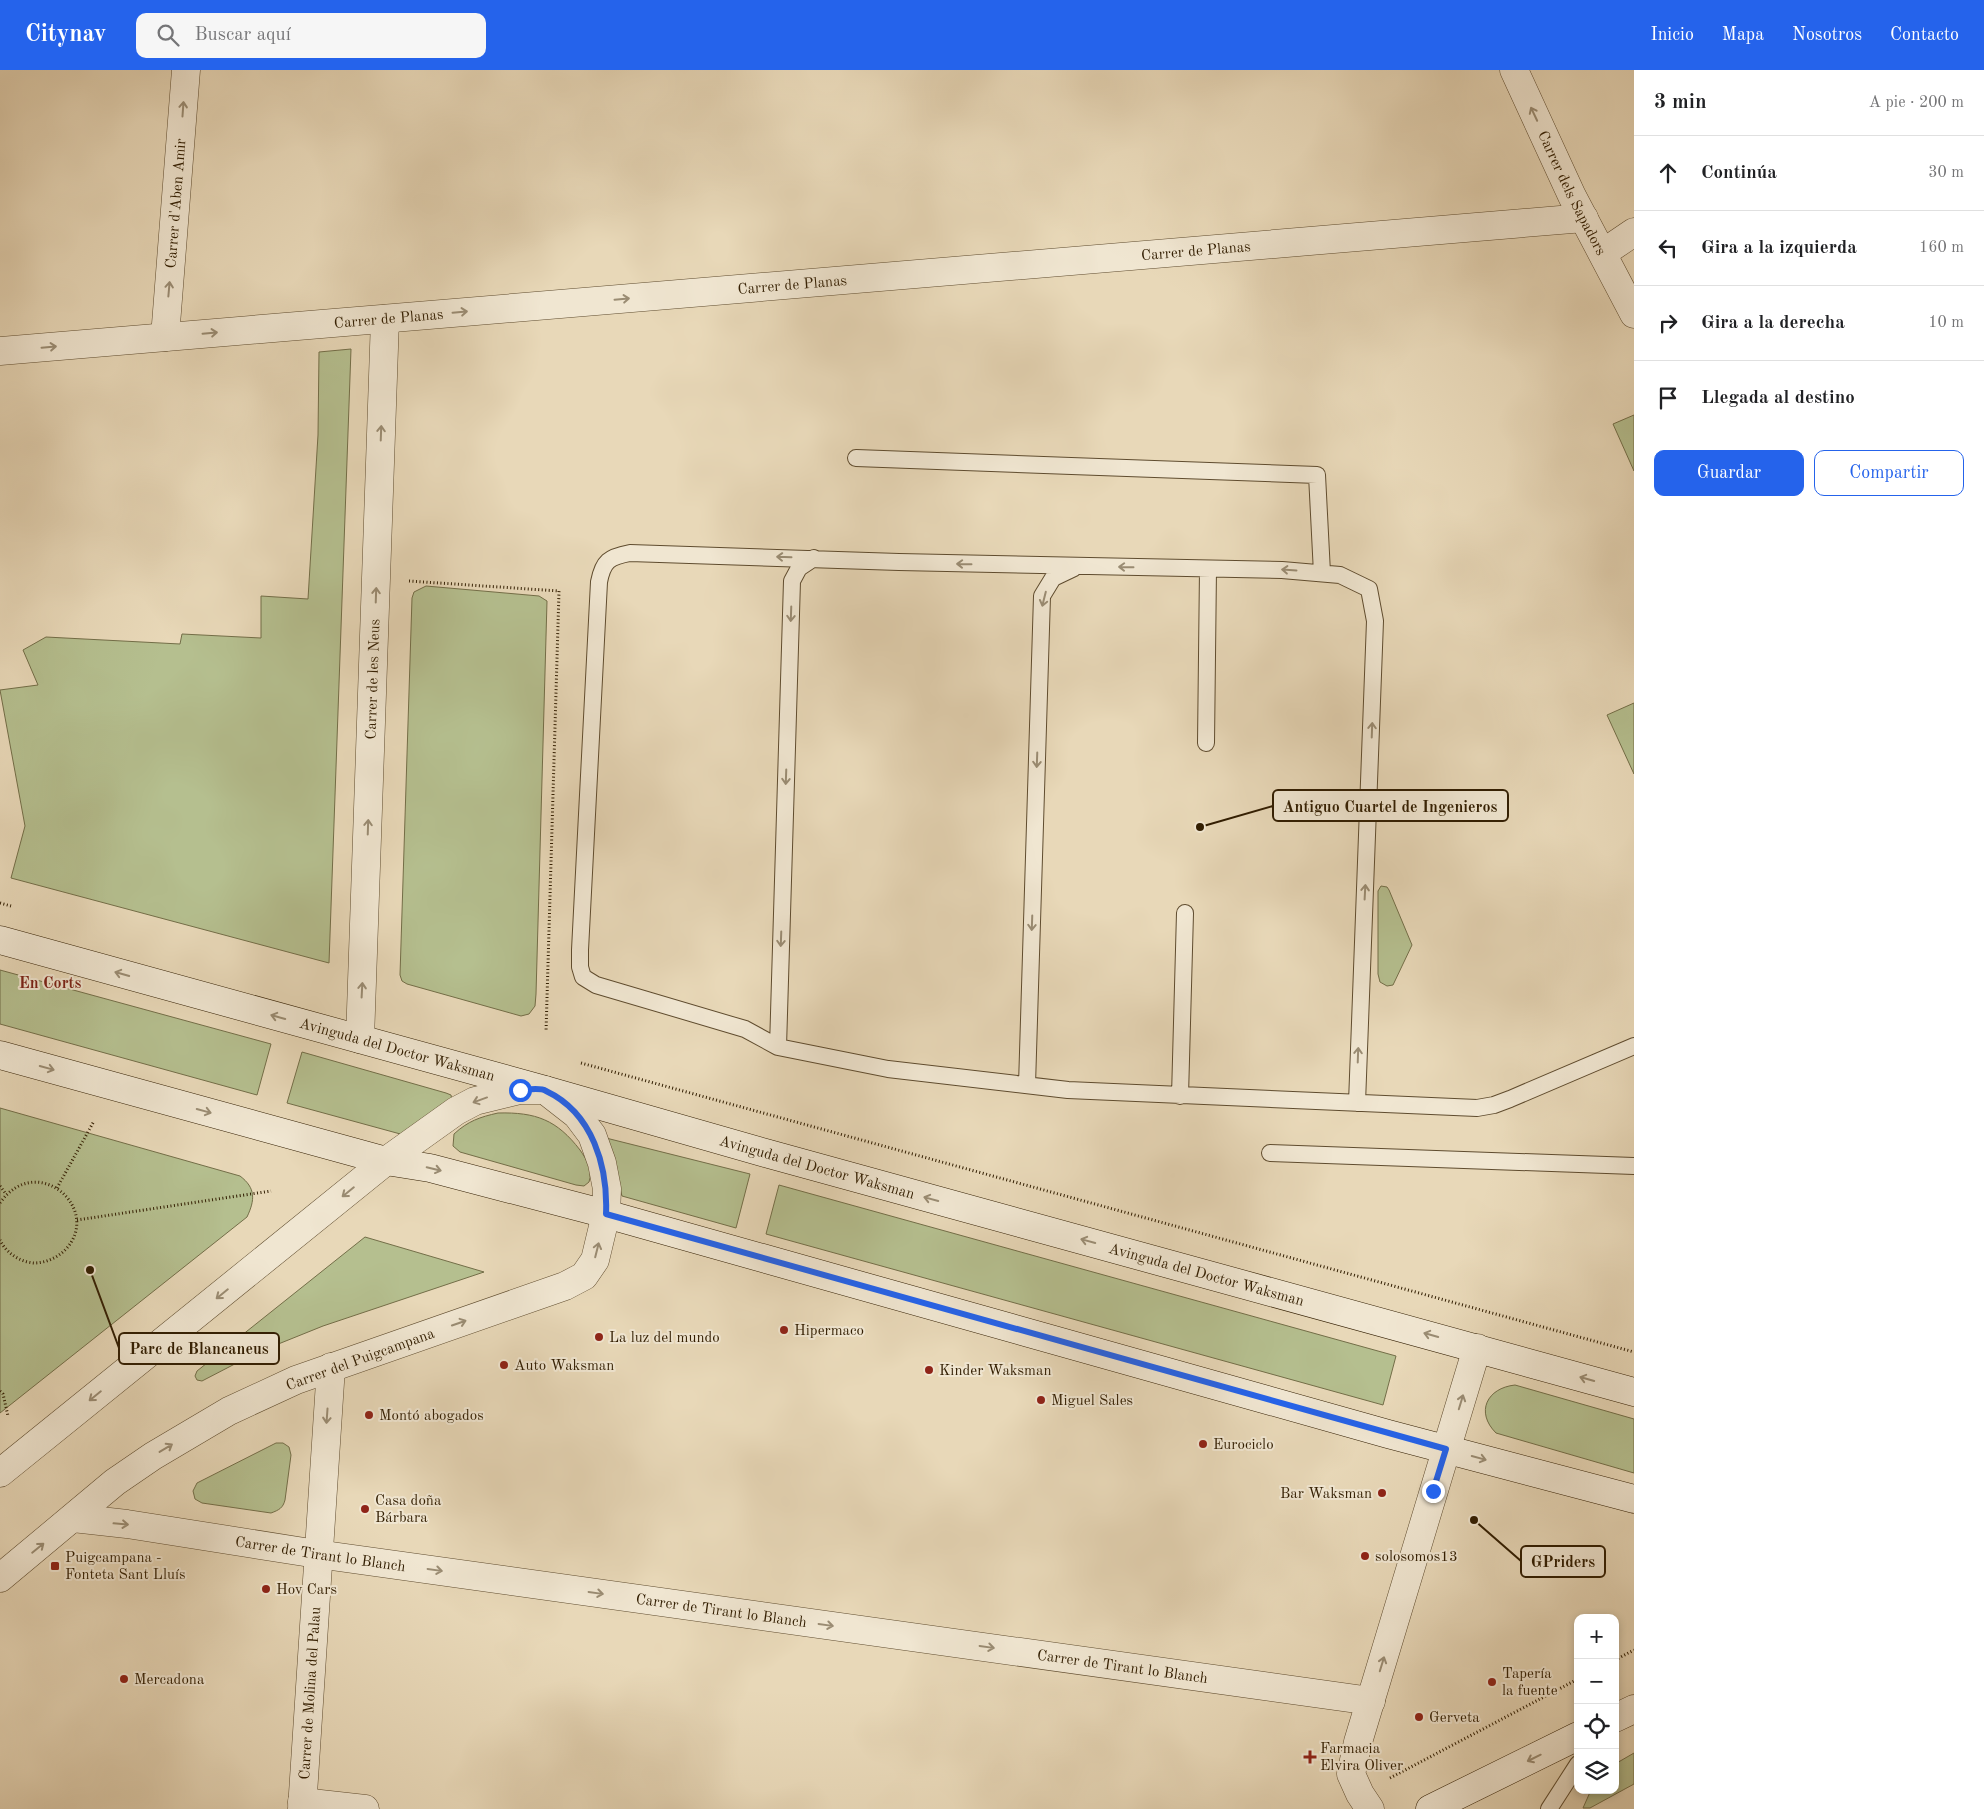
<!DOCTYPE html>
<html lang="es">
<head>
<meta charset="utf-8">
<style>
  body { margin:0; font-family:"Old Standard TT",serif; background:#f6f6f6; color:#202124 }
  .controls { position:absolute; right:15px; bottom:15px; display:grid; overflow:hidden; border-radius:10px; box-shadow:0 2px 8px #0003 }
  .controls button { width:45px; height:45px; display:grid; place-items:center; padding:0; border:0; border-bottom:1px solid #e0e0e0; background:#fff; color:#202124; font:25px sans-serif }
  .stop { position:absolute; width:15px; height:15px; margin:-11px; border:4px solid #2563eb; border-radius:50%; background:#fff }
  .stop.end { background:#2563eb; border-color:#fff; box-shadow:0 1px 5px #0008 }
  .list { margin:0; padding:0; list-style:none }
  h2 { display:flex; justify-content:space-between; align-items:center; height:65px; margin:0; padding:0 20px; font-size:21px }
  h2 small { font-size:16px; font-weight:400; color:#757577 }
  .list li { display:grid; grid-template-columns:32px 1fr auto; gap:15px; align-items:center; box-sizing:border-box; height:75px; padding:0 20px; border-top:1px solid #e0e0e0 }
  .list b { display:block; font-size:19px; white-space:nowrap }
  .list em { font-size:16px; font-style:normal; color:#757577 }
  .actions { display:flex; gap:10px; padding:15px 20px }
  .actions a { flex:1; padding:11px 0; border:1px solid #2563eb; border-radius:10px; text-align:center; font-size:18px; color:#2563eb }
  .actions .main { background:#2563eb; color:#fff }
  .icon { flex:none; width:28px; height:28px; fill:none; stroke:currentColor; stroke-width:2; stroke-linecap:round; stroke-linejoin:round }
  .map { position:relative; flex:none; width:1634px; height:1739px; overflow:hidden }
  header { display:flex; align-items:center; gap:30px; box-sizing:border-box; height:70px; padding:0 25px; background:#2563eb; color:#fff }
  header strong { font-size:24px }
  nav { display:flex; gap:28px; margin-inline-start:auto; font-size:18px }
  .search { width:350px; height:45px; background:#f6f6f6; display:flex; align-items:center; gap:12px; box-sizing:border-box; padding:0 18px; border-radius:10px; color:#757577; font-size:19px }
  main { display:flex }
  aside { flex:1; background:#fff }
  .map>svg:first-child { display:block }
</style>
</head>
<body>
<header>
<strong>Citynav</strong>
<div class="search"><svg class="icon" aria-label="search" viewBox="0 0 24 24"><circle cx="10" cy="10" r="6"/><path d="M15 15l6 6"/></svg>Buscar aquí</div>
<nav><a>Inicio</a><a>Mapa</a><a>Nosotros</a><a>Contacto</a></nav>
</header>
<main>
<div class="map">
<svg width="1634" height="1739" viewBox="0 0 1634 1739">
  <rect width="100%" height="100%" fill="#e8d8b8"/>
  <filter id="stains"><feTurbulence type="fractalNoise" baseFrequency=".004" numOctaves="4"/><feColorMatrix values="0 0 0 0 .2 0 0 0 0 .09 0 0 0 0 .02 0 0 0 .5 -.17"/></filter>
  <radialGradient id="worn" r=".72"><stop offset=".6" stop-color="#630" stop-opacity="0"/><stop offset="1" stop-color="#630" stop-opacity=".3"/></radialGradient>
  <path fill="#b5bf8f" stroke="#736e48" d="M351,279L329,893L11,808L25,756L0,620L38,615L23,580L46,567L180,574L182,564L261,568V526L308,529L318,365L319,282Z
    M1634,345V401L1613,354Z
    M426,516L539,526L547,531L536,924L535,936L529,944L521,946L407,914L402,911L400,905L412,528L414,522Z
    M1634,633V704L1607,645Z
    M1381,816L1387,817L1389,820L1412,875L1393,915L1387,916L1380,912L1378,904V821Z
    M0,900L271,974L257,1025L0,954Z
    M302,982L446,1023L451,1025L452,1030L404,1065L287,1033Z
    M0,1038L240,1106C256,1118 255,1130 247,1147L0,1343Z
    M498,1043C536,1042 557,1050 580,1080C587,1090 593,1100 589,1112L584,1116L576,1115L460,1082L453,1076L454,1064C468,1051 480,1047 498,1043Z
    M606,1068L750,1104L736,1158L622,1126Z
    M779,1115L1396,1286L1383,1335L766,1164Z
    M365,1167L484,1202L323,1256L256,1283L202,1311L197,1310L195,1306L197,1301Z
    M1515,1315L1634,1349V1403L1496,1363C1475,1342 1487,1318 1515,1315Z
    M276,1373H283L289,1377L291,1385L285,1430C283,1438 279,1440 271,1443L202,1433L195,1429L193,1421L197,1413Z
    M1634,1683V1714L1590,1738H1583L1591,1720H1615V1694Z"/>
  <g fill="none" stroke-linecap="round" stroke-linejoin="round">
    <defs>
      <path id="lane" d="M856,388L1317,405L1322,503
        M1206,673L1208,499
        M778,977L792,511L799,498L814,488
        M1027,1015L1042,526L1053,508L1074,498
        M1180,1026L1185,843
        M1357,1033L1375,551L1369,519L1340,505L1282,500L899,492L630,483C609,487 603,491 599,512L580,880V897L583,907L596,915L745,959L778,977L888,999L1068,1020L1477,1038L1494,1035L1510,1029L1634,976
        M1270,1083L1634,1096
        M1549,1739L1578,1694"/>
      <g id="street">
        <path id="s1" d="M1514,0L1572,126L1634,244"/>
        <path d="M1603,183L1634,162"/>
        <path id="s2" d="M165,267L186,0"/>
        <path id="s3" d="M0,281L1584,148"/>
        <path id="s4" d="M360,969L385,249"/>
        <path d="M0,1403L386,1091L456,1041L475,1031L520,1020H545L577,1045L592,1065L602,1093L607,1119L606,1144L595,1190L584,1206L565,1216L296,1310L229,1341L153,1386L115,1412L0,1508"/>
        <path id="s5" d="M73,1448L127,1454L317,1484L1371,1631"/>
        <path d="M302,1732L365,1739"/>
        <path id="s6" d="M302,1739L331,1297"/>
        <path d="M1370,1739L1360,1724L1351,1704L1358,1672L1477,1278"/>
      </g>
      <g id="secondary">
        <path id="s7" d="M0,870L545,1020L769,1084L1634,1322"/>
        <path d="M0,985L386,1091L430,1098L606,1144L1388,1364L1634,1429"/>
        <path d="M1615,1648L1634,1639"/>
        <path d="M1430,1739L1578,1666"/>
      </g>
    </defs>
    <use href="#lane" stroke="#5f4c2f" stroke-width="18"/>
    <use href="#street" stroke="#5f4c2f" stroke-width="29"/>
    <use href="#secondary" stroke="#311d01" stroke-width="29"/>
    <path stroke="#311d01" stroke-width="3" stroke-dasharray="1 2.5" stroke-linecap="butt" d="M409,511L559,521L546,962
      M0,833L11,836
      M581,993L1634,1282
      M0,1116L6,1124
      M57,1118L94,1051
      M0,1133C37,1080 104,1140 65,1180C57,1188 45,1193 34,1193C20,1192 6,1183 0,1170
      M77,1150L271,1121
      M0,1321L3,1324L8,1346
      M1615,1590L1634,1580
      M1390,1708L1578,1609"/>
    <use href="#lane" stroke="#f0e6d1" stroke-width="16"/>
    <use href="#street" stroke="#f0e6d1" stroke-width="28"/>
    <use href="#secondary" stroke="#f0e6d1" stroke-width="28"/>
  </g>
  <defs><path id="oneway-shaft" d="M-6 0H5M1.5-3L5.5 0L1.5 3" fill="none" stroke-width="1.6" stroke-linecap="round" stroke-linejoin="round" transform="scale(1.25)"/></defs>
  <g stroke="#9a8c73">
    <use href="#oneway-shaft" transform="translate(183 39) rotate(-86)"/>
    <use href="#oneway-shaft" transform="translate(1534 44) rotate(-115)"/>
    <use href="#oneway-shaft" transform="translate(169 219) rotate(-85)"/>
    <use href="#oneway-shaft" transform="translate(622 229) rotate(-5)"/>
    <use href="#oneway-shaft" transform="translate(460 242) rotate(-5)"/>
    <use href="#oneway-shaft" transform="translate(210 263) rotate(-5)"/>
    <use href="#oneway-shaft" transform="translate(49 277) rotate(-5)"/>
    <use href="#oneway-shaft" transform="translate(381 363) rotate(-88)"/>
    <use href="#oneway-shaft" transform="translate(784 487) rotate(-178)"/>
    <use href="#oneway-shaft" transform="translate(964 494) rotate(-179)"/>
    <use href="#oneway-shaft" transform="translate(1126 497) rotate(-179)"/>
    <use href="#oneway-shaft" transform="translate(1289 500) rotate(-176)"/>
    <use href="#oneway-shaft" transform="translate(376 525) rotate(-88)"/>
    <use href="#oneway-shaft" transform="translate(1044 529) rotate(104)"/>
    <use href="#oneway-shaft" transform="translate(791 544) rotate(92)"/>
    <use href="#oneway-shaft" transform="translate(1372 660) rotate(-88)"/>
    <use href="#oneway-shaft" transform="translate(1037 690) rotate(92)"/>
    <use href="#oneway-shaft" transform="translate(786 707) rotate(92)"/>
    <use href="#oneway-shaft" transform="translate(368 757) rotate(-88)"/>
    <use href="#oneway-shaft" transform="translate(1365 822) rotate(-87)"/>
    <use href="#oneway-shaft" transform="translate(1032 853) rotate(92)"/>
    <use href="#oneway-shaft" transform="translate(781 869) rotate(92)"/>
    <use href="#oneway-shaft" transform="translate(122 904) rotate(-164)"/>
    <use href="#oneway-shaft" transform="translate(362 920) rotate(-87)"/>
    <use href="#oneway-shaft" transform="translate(278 947) rotate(-164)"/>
    <use href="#oneway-shaft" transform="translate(1358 985) rotate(-88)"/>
    <use href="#oneway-shaft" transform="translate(47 998) rotate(15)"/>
    <use href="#oneway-shaft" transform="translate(480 1030) rotate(160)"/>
    <use href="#oneway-shaft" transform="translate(204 1041) rotate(15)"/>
    <use href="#oneway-shaft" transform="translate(434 1099) rotate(13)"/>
    <use href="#oneway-shaft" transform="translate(348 1122) rotate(141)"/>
    <use href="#oneway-shaft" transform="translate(931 1129) rotate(-165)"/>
    <use href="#oneway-shaft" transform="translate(1088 1171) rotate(-165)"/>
    <use href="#oneway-shaft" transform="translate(597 1180) rotate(-76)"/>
    <use href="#oneway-shaft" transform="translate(222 1224) rotate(141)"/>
    <use href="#oneway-shaft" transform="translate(459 1253) rotate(-19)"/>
    <use href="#oneway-shaft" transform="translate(1431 1265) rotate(-164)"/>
    <use href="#oneway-shaft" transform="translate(1587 1309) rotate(-164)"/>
    <use href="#oneway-shaft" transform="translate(95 1326) rotate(141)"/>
    <use href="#oneway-shaft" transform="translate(1461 1332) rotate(-73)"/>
    <use href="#oneway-shaft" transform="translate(327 1346) rotate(94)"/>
    <use href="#oneway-shaft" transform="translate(166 1378) rotate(-31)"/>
    <use href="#oneway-shaft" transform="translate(1479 1388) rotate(15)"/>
    <use href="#oneway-shaft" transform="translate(121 1454) rotate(5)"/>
    <use href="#oneway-shaft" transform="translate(38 1478) rotate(-39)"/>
    <use href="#oneway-shaft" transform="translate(435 1500) rotate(8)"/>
    <use href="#oneway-shaft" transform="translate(596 1523) rotate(8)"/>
    <use href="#oneway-shaft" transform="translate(826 1555) rotate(8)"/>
    <use href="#oneway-shaft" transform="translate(987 1577) rotate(8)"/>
    <use href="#oneway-shaft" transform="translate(1382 1594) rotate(-73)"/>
    <use href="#oneway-shaft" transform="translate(1534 1688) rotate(154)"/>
  </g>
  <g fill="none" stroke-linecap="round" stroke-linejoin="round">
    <path stroke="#2563eb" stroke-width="6" d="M520,1020C527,1020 540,1017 546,1021C593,1043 608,1097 606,1144L1446,1379L1433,1421"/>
  </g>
  <g fill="#8f2418" stroke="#f0e6d1" stroke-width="2">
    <circle cx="784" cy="1260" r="5"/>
    <circle cx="599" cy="1267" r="5"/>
    <circle cx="504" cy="1295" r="5"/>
    <circle cx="929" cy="1300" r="5"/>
    <circle cx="1041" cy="1330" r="5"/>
    <circle cx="369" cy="1345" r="5"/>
    <circle cx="1203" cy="1374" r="5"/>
    <circle cx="1382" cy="1423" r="5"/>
    <circle cx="365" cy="1439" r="5"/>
    <circle cx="1365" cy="1486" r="5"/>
    <rect x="50" y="1491" width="10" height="10" rx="2.5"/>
    <circle cx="266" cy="1519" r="5"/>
    <circle cx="124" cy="1609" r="5"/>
    <circle cx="1492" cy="1612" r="5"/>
    <circle cx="1419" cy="1647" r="5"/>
    <path d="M1307.5 1679.5h5v5h5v5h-5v5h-5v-5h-5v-5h5z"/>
  </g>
  <g text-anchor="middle" stroke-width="4" stroke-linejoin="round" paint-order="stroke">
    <g font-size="15" fill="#311d01" stroke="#f0e6d1">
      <text dy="5" stroke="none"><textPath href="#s1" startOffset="136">Carrer dels Sapadors</textPath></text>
      <text dy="5" stroke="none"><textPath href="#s2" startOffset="134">Carrer d'Aben Amir</textPath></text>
      <text dy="5" stroke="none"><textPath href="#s3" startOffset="1200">Carrer de Planas</textPath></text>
      <text dy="5" stroke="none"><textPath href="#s3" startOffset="795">Carrer de Planas</textPath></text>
      <text dy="5" stroke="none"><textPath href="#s3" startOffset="390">Carrer de Planas</textPath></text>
      <text dy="5" stroke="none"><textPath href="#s4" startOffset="360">Carrer de les Neus</textPath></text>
      <text dy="5" stroke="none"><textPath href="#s7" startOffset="412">Avinguda del Doctor Waksman</textPath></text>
      <text dy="5" stroke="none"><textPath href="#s7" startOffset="848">Avinguda del Doctor Waksman</textPath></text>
      <text dy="5" stroke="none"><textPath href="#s7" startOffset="1252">Avinguda del Doctor Waksman</textPath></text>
      <text transform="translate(360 1289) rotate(-20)" y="5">Carrer del Puigcampana</text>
      <text dy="5" stroke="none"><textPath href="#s5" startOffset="250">Carrer de Tirant lo Blanch</textPath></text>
      <text dy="5" stroke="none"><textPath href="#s5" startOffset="655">Carrer de Tirant lo Blanch</textPath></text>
      <text dy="5" stroke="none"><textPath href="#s5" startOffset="1060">Carrer de Tirant lo Blanch</textPath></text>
      <text dy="5" stroke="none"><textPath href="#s6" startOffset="116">Carrer de Molina del Palau</textPath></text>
    </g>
    <g font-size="15" fill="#311d01" stroke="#f0e6d1" text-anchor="start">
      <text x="794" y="1265">Hipermaco</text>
      <text x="609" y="1272">La luz del mundo</text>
      <text x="514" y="1300">Auto Waksman</text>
      <text x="939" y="1305">Kinder Waksman</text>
      <text x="1051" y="1335">Miguel Sales</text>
      <text x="379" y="1350">Montó abogados</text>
      <text x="1213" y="1379">Eurociclo</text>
      <text x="1372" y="1428" text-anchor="end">Bar Waksman</text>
      <text x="375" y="1435">Casa doña<tspan x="375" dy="17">Bárbara</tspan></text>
      <text x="1375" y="1491">solosomos13</text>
      <text x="65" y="1492">Puigcampana -<tspan x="65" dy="17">Fonteta Sant Lluís</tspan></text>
      <text x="276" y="1524">Hov Cars</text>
      <text x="1502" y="1608">Tapería<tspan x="1502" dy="17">la fuente</tspan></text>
      <text x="134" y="1614">Mercadona</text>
      <text x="1429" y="1652">Gerveta</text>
      <text x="1320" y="1683">Farmacia<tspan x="1320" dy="17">Elvira Oliver</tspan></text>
    </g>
    <g font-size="16" font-weight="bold" fill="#7a1f14" stroke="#f0e6d1">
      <text x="50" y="918">En Corts</text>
    </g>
  </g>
  <path fill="none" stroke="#311d01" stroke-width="2" d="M1200 757L1273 736M90 1200L119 1278M1474 1450L1521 1491"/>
  <g fill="#311d01" stroke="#f0e6d1" stroke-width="2">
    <circle cx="1200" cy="757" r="5"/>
    <circle cx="90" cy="1200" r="5"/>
    <circle cx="1474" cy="1450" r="5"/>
  </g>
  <g fill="#f0e6d1" stroke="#311d01" stroke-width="2">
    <rect x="1273" y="720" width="235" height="31" rx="5"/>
    <rect x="119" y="1263" width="160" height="31" rx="5"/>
    <rect x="1521" y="1476" width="84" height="31" rx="5"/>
  </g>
  <g font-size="16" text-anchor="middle" font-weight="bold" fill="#311d01">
    <text x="1390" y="742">Antiguo Cuartel de Ingenieros</text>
    <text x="199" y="1284">Parc de Blancaneus</text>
    <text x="1563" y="1497">GPriders</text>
  </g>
  <rect width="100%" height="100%" filter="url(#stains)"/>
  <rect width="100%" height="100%" fill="url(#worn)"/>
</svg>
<div class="controls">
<button>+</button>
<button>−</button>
<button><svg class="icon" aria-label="locate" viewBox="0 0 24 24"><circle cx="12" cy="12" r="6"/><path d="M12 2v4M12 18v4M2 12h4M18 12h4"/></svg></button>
<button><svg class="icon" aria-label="layers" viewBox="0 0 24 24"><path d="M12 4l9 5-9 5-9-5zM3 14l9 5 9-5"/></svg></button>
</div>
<div class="stop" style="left:520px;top:1020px"></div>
<div class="stop end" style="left:1433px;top:1421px"></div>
</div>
<aside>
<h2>3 min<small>A pie · 200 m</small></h2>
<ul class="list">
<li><svg class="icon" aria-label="ahead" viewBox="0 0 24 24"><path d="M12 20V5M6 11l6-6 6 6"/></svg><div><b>Continúa</b></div><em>30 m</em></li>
<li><svg class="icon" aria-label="left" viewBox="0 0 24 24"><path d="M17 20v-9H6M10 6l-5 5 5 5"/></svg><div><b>Gira a la izquierda</b></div><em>160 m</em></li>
<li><svg class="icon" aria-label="right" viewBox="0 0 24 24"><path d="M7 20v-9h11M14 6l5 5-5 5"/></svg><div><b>Gira a la derecha</b></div><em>10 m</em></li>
<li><svg class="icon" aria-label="arrive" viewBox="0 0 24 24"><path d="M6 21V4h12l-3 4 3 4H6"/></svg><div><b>Llegada al destino</b></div></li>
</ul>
<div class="actions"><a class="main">Guardar</a><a>Compartir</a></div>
</aside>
</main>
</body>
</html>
